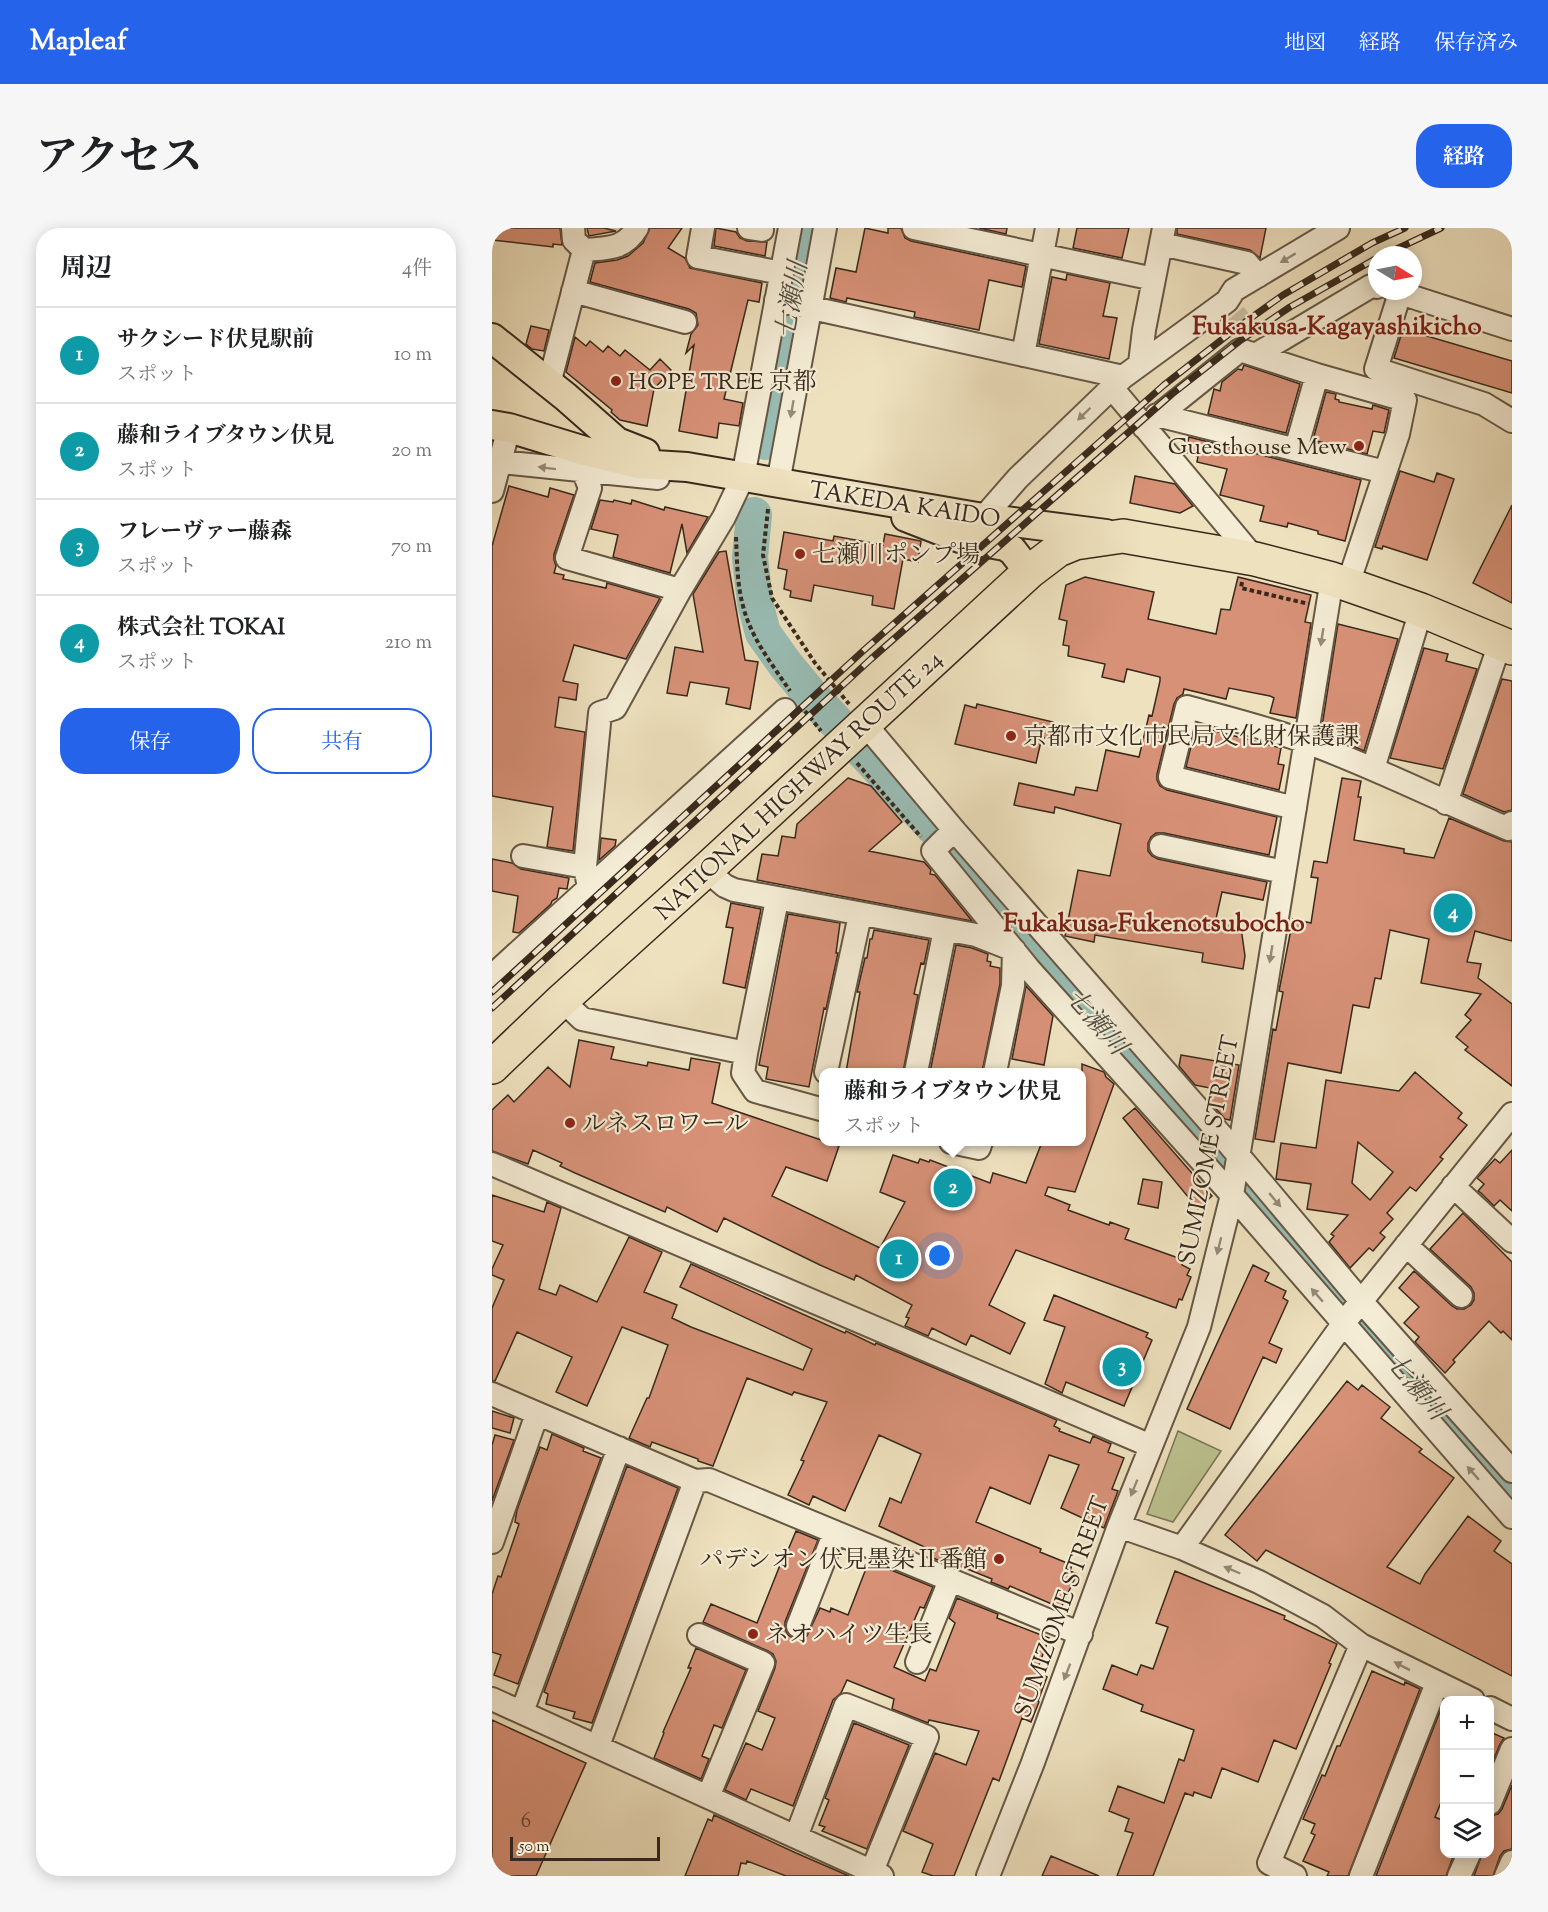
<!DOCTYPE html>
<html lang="ja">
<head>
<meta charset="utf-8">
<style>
  body { margin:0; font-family:"Sorts Mill Goudy","Noto Serif JP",serif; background:#f6f6f6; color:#202124 }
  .controls { position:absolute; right:18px; bottom:18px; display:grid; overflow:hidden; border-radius:12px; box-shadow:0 3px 15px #0003 }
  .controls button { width:54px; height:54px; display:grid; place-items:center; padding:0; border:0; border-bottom:2px solid #e0e0e0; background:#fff; color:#202124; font:30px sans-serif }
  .compass { position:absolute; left:876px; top:18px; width:54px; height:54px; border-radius:50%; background:#fff; box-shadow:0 3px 15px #0003; rotate:100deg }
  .scale { position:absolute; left:18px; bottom:15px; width:150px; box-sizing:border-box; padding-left:6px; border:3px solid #38291c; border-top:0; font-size:16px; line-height:21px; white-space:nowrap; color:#38291c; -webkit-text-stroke:4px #f4ecd5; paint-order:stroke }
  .you { position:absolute; left:448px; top:1028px; width:21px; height:21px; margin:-15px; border:4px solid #fff; border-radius:50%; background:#1a73e8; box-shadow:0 0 0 9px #1a73e833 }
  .badge { display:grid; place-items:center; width:39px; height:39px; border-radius:50%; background:#2563eb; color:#fff; font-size:20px; font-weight:700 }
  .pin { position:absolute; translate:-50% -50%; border:3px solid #fff; box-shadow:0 2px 6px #0006 }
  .popup { position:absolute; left:327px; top:840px; width:267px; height:78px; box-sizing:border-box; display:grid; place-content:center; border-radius:12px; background:#fff; filter:drop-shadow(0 2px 4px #0005); font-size:20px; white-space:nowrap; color:#757577 }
  .popup b { font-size:22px; color:#202124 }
  .popup::after { content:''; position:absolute; left:50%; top:100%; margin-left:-12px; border:12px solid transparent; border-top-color:#fff }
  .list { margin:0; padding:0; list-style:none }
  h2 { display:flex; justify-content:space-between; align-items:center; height:78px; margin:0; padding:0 24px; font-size:26px }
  h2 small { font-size:20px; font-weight:400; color:#757577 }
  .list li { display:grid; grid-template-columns:39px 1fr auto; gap:18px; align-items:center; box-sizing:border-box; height:96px; padding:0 24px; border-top:2px solid #e0e0e0 }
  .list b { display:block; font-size:22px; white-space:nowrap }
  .list p { margin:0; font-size:20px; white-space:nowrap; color:#757577 }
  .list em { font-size:20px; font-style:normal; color:#757577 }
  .actions { display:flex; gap:12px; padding:18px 24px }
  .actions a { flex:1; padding:14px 0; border:2px solid #2563eb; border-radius:24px; text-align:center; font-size:21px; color:#2563eb }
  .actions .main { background:#2563eb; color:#fff }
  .icon { flex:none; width:33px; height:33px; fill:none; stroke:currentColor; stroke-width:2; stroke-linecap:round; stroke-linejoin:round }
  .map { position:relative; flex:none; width:1020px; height:1648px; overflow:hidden; border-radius:24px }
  header { display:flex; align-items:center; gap:36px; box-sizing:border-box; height:84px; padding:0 30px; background:#2563eb; color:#fff }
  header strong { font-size:28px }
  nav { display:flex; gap:33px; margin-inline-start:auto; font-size:21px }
  .intro { display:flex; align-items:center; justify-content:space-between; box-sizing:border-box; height:144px; padding:0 36px }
  h1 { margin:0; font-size:42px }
  .button { padding:15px 27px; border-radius:24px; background:#2563eb; color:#fff; font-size:21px; font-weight:700 }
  main { display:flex; gap:36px; padding:0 36px }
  aside { flex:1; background:#fff; border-radius:24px; box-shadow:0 3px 15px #0003 }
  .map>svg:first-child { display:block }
</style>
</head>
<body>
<header>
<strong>Mapleaf</strong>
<nav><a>地図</a><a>経路</a><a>保存済み</a></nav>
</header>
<div class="intro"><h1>アクセス</h1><a class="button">経路</a></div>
<main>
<aside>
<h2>周辺<small>4件</small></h2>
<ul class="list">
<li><span class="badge" style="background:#0f9aa8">1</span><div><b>サクシード伏見駅前</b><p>スポット</p></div><em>10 m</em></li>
<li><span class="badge" style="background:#0f9aa8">2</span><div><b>藤和ライブタウン伏見</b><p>スポット</p></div><em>20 m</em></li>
<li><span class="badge" style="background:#0f9aa8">3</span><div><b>フレーヴァー藤森</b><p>スポット</p></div><em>70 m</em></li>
<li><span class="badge" style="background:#0f9aa8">4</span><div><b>株式会社 TOKAI</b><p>スポット</p></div><em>210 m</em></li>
</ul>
<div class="actions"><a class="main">保存</a><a>共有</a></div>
</aside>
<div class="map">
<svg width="1020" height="1648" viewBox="0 0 1020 1648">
  <rect width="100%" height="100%" fill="#eee1be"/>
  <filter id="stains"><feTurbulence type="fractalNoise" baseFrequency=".00333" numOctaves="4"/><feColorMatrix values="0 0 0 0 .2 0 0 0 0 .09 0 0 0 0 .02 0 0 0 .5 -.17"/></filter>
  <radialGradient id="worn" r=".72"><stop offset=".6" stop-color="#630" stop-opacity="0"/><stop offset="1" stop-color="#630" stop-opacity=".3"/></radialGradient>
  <path fill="#bcc28f" stroke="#7a7656" stroke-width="1.5" d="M686,1203L729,1223L681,1294L655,1286Z"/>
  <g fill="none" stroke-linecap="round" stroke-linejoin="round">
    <path stroke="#99bdb5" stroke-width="36" d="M274,214L311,0
      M262,287L258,329L263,375L271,405L293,436L317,465L459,618L503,674L515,684L560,736L572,756L608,798L689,887L705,913L719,921L802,1012L938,1177L1020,1270"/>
  </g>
  <path fill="#d79177" stroke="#38291c" stroke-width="1.5" fill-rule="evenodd" d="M0,0H68L70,17L61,16V19L0,12Z
    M95,0H112L124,3L97,8Z
    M158,0H190L176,20L193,30L198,40L270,55L267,74L256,72L232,171L251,175L247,198L227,195L225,210L187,203L202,117L194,125L199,106L206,97L204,85L197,81L98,54L103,35L125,32L136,28L151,15Z
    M224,0L244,4L248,10L255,13L275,14L273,28L222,18Z
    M373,0L396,5V0H409L413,10L419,13L534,38L530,59L497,52L487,102L422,89L423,84L398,79L355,70L354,74L338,70L344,40L364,44Z
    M487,0H515L514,6Z
    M585,0H637L630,30L581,20Z
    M685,0H774L768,30L758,22L685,6Z
    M575,46L618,55L611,88L625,90L617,131L547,116L560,49L574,52Z
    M39,98L57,102L52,123L40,121L34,116Z
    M911,101L1020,133V165L902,130Z
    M83,109L94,118L98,113L111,124L116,118L128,128L133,122L158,142L168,131L179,142L162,161L155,198L128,192L119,184L120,182L74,144Z
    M752,137L808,156L794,205L716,186L722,161L728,163L730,154L746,141L750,142Z
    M834,164L844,166L843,171L847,172V174L880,181L881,177L897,182L892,205L881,203L875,226L821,212Z
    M697,209L869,252L853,313L826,306V303L796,295L795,299L768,293L772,278L728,267L735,241L705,234L706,228L693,224Z
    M908,243L942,254L945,245L962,251L935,332L891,318L890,321L883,319Z
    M643,248L683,256L701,278L688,285L638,275Z
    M17,258L56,269L58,260L82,267L62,326V332L64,338L62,345L72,347L71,351L114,360L115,355L168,370L134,431L82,417L71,453L86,456L84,472L67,469L63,499L93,504L81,623L55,619L61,579L0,568V318Z
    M108,272L121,274L122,272L139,276L140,272L172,282L173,279L216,289L195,325L190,296L178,345L121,329L126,307L99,301Z
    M1020,277V375L981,355Z
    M292,304L341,313L342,308L391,317L393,306L429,313L426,334L411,331L402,381L380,377L381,368L322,357L319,373L298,369L299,363L292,361L295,342L286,340Z
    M234,323L253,432L266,434L258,481L234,476L237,460L198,454L195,468L175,465L183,419L211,424L201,366L227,324Z
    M593,349L662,364L656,391L724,406L729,381L738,382L746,349L819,367L813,394L819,395L804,490L778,485L782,470L778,468L737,460L734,471L692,461L691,466L685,470L682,476L665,546V552L668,558L675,562L785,589L777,627L672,605H664L659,609L656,615V623L660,628L666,631L775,654L771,672L730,664L723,695L749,700L753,728L751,741L710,734L711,725L603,707L602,714L573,708L586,642L618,648L629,596L563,579L562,585L522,577L527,555L582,567L584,559L605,563L614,522L647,529L657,487L660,488L668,453V449L635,441L632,454L610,449L613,436L576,428L577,418L571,417L575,393L567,391L574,357Z
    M846,396L906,411L872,523L854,515L855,511L829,505Z
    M932,420L956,426L954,433L985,441L951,541L898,530Z
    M1010,451L1020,453V582L1012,584L971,566Z
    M485,476L561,494L557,511L550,509L544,535L463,516L473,477L484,480Z
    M704,498L789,520L786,536L792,537L787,562L694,539Z
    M356,550L379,558L410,594L377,623L432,634L439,642L438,646L443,647L480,693L265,652L270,626L286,628L290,608L303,610L305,596Z
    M850,550L869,553L866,569H869L862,612L912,621V625L942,630L957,590L1012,613L1020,614V713L983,703L975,734L989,736L986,750L1020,776V858L973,822L976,819L964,809L979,792L973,787L989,766L929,755L937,711L898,702L889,751L883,750L877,780L861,777L849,845L796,835L782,914L763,911L781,801L784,802L791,764L787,763L801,691L819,695L826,650L819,649L822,633L835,635Z
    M109,610L124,612L123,618L107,632Z
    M0,631L20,635L29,641L77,650L75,661L67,660L65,670L60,673L59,676L27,705L21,704L26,668L0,663Z
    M239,675L269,681L253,760L231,755L241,700L234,699Z
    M296,686L348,695L344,725H346L334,781L332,780L317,859L274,851L276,839L267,837Z
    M382,702L437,712L432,736L429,735L422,766L426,767L411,844H354L368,764H365L373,730H375L378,711H380Z
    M464,717L480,720L496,726L495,733L499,734L498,738L508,740V756L490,844H438Z
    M534,758L561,788L552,837L520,831Z
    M87,812L122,819L119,831L155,838L156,834L197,842L199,830L228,835L220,875L347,918L335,953L294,939L280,968L388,1020L413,974L388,964L401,927L426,935L428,931L437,934L438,932L498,955L501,945L534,955L550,914H590V836L612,844L614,849L622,856L583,964L556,959L553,967L578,977L576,982L617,997L618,994L637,1001L633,1011L692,1032L690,1037L698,1041L695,1047L699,1049L690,1072L687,1071L684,1080L524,1022L497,1077L533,1095L518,1126L479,1107L474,1117L440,1100L436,1108L413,1098L417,1090L414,1089L420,1077L364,1047L362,1052L328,1037L232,990L225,1004L175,979L173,984L83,945L68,938L70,935L41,922L36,936L0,923V882L16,867L22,874L56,839L78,859Z
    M689,827L747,837L738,892L733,891L716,872L718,860L703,857L687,838Z
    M923,844L970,885L966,890L975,897L948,929L951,931L924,963L918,959L895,985L901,991L888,1005L893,1009L881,1023L877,1020L858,1040L837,1014L842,1008L839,1006L856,987L815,981L819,956L784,951L789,915L824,920L834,852L907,863ZM866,914L901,944L878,972L860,955Z
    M643,880L720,968L706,981L631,890Z
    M1020,922V983L1008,972L1002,978L989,965L986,963L992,956L985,950L1003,931L1008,935Z
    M651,951L670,954L666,980L646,976Z
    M0,967L52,984L55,974L69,980L47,1061L64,1067L68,1057L105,1074L137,1009L170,1024L152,1064L185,1077L180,1090L199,1099L311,1142L320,1121L188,1059L199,1036L353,1105L354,1103L383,1117L384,1115L565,1192L562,1198L568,1201L567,1203L598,1215L601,1208L619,1216L616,1224L632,1230L620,1261L626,1263L612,1300L569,1280L587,1237L557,1227L538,1276L498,1259L484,1294L549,1321L548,1324L580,1337L578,1343L585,1346L569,1380L518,1358L516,1361L499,1354L500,1351L458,1334L457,1337L439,1329L441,1323L387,1298L398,1270L409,1275L429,1226L387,1207L353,1283L321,1268L317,1277L296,1267L312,1233L309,1232L335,1174L302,1164L300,1167L255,1150L221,1238L206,1233V1231L160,1214L158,1219L137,1210L155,1170H157L176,1117L130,1099L95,1178L64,1164L80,1129L25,1104L3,1153H0V1080L12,1052L0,1047V1041L11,1017L0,1013Z
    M971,985L1020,1034V1112L1011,1103L1009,1105L997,1093L961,1132L963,1134L953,1145L923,1114L927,1109L912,1095L927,1079L907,1060L922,1043L960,1078L965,1081H972L979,1077L982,1072V1065L979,1059L938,1021Z
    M761,1037L777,1045L773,1053L794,1063L791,1070L796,1073L777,1115L790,1121L784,1135L771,1129L738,1201L695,1181Z
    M562,1067L656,1105L654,1109L660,1112L632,1178L574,1154L570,1165L553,1156L573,1099L552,1092Z
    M855,1153L866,1162L870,1157L898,1179L889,1190L930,1221L927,1224L962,1250L895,1339L928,1356L933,1346L976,1288L1009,1313L1002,1323L1020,1336V1448L774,1322L765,1333L733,1307Z
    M0,1183L22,1190L18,1205L0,1200Z
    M60,1206L92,1220L91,1223L109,1230L26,1456L2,1447L9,1427L0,1424V1366L6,1348L9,1349L27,1296L23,1294L25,1282L48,1219L55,1222Z
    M3,1207L22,1212L0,1273V1217Z
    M135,1238L186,1260L100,1495L81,1490L83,1484L54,1476L56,1466L52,1464Z
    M304,1303L326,1312L293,1394V1401L296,1407L301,1410L307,1411L315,1408L328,1380L338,1384L339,1380L356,1387L377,1333L441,1359L432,1380L428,1379L402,1439L433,1453L438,1441L444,1443L463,1395L457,1390L465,1370L506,1386L505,1390L557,1410L544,1445L555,1449L546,1473L547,1474L539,1494L530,1490L507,1553L501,1550L462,1648H441L430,1644L441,1616L411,1603L443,1525L474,1537L487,1503L437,1492L436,1495L400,1481L402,1471L355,1452L349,1465L341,1472L301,1578L259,1561L254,1572L233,1562L254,1515L270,1522L283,1490L266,1483L283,1440L284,1433L281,1426L276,1423L211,1394L219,1376L265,1395L294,1322H296Z
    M683,1343L793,1388L792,1391L845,1416L837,1435L839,1436L804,1521L782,1512L766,1554L730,1540L719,1570L702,1564L701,1568L693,1565L661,1648H625L641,1605L633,1603L637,1591L617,1583L626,1558L672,1575L687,1531L692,1533L702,1502L649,1483L651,1477L611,1461L620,1437L645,1447L649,1437L661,1441L676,1399L664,1395Z
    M204,1420L254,1442L230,1500L222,1497L210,1528L217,1531L209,1551L162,1530L172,1505L171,1504L199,1440H196Z
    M880,1443L912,1457L913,1454L928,1461L856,1648H835L837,1644L811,1633L823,1607L819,1605L823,1596L811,1591L830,1547L833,1548L845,1518H848Z
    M952,1473V1567L943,1589L952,1593V1626H962L954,1648H884Z
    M0,1492L94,1535L44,1648H0Z
    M362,1495L417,1517L375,1621L330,1603L333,1599L327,1597L337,1572L333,1570Z
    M998,1504L1012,1510L1008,1516L998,1540Z
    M1020,1557V1621L1012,1623L1008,1628L1001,1648H982L990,1626H998V1588L1006,1586L1010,1581Z
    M222,1587L304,1625L357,1648H294L255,1633L254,1636L249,1635L246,1648H193L216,1591L220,1593Z
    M559,1628L607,1648H550Z"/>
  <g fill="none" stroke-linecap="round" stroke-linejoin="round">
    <path stroke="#cabc9e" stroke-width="22" stroke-dasharray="22 11" stroke-linecap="butt" d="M743,86L761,108"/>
    <defs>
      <path id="minor" d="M211,0L206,29L290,45
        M257,0L270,2
        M422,0L662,51
        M669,16L755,35L766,48
        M92,22C115,20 132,22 145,0
        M81,63L193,94
        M902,63L1020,101
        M908,65L884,141L992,176L1020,193
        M284,72L631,149
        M765,126L879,58L885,59
        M531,127L555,0
        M648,135L652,102L672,0
        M57,156L92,22L82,12L81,0
        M620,160L763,331
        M665,187L893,244
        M652,199L748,122L825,147L913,172L906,206L856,356
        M82,220L98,260L75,330L188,362
        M804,221L825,147
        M9,234L166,250
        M286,255L333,0
        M0,263L17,200
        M491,290L526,250L631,149L735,73L742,62L846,0
        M373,496L462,602L736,915L868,1072L1020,1243
        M881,541L929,382
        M954,575L1008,415
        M803,580L678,549L695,479C735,490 776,500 814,514C883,539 949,573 1017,601L1020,595
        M462,602L441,623L537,741L740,967L1020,1289
        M669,618L792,644
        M31,628L93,639
        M214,642L233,658L242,662L484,707L522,722L521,758L503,844
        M97,659L93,639L108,485L123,480L188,362L232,289L251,249L298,0
        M0,748L293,482
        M70,772L90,791L254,825L251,845L263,863L332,882
        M254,825L285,672
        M334,844L368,687
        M424,844L453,702
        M459,914L487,920L489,914
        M0,936L659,1218
        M961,958L1020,1013
        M914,1017L969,1068
        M0,1166L203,1253L217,1252L589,1406
        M627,1298L690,1320L767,1354L831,1388L869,1417L981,1472
        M0,1314L45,1186
        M690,1320L854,1092L1020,886
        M306,1398L343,1304
        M207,1407L271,1435L216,1569
        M425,1434L458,1352
        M0,1471L390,1648
        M998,1480L1020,1491
        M30,1484L127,1220
        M106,1518L203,1253
        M998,1575L1020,1521
        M304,1609L354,1477L435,1509L380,1643
        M496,1648L540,1537L627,1298L707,1099L740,967L840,351
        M803,1648L777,1635L869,1417
        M869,1648L945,1455
        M967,1648L977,1626
        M1014,1648L1020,1634"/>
      <path id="major" d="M0,110L74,169L125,214L153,225
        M0,197L17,200L96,224L146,236L195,239L491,290L614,306
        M414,289L468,310L513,318L520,322L537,344"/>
      <path id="highway" d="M0,839L70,772L214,642L537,344L566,322L583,315L631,308L763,331L840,351L929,382L1020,420"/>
    </defs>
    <use href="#minor" stroke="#665744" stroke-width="26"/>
    <use href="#major" stroke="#38291c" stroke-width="32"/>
    <use href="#highway" stroke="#38291c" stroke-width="36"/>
    <path stroke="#38291c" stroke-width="4" stroke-dasharray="4.5 3" stroke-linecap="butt" d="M276,281L271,327L280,370L323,435L357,476
      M244,309C245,332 245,356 251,378C259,410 280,436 298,463
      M750,354L749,360L817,376
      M313,483L329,503
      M365,535L429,609"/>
    <use href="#minor" stroke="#f4ecd5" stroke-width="22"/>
    <use href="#major" stroke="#eee1be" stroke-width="28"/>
    <use href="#highway" stroke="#eee1be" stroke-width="33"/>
    <defs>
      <path id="rail" d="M892,27L949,0
        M0,764L371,423L672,157L742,102L791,67L880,15L913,0
        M0,780L379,431L680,166L749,112L798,79L885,30"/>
    </defs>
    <use href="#rail" stroke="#38291c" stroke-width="7"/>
    <use href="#rail" stroke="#f4ecd5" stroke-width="4.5" stroke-dasharray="14" stroke-linecap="butt"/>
  </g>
  <defs><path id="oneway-solid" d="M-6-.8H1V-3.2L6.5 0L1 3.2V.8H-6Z" transform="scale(1.5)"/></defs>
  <g fill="#968a78">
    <use href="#oneway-solid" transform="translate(796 30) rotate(149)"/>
    <use href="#oneway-solid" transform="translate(300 181) rotate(100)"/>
    <use href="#oneway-solid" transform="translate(592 186) rotate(136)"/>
    <use href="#oneway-solid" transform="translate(55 240) rotate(-173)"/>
    <use href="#oneway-solid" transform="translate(830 409) rotate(99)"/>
    <use href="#oneway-solid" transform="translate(779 726) rotate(99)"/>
    <use href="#oneway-solid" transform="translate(783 972) rotate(50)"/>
    <use href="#oneway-solid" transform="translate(727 1018) rotate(104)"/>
    <use href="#oneway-solid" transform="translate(825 1067) rotate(-131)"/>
    <use href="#oneway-solid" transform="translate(981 1245) rotate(-131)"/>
    <use href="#oneway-solid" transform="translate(642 1260) rotate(112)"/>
    <use href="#oneway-solid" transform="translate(740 1342) rotate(-157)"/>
    <use href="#oneway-solid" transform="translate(910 1438) rotate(-153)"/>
    <use href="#oneway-solid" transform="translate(575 1444) rotate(111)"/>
  </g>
  <g fill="#8f2418" stroke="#f4ecd5" stroke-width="2">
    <circle cx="124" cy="153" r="6"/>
    <circle cx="867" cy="218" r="6"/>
    <circle cx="308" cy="326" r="6"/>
    <circle cx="519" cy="508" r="6"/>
    <circle cx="78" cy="895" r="6"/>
    <circle cx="507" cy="1331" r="6"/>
    <circle cx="261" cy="1406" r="6"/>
  </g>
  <g text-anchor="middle" stroke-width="4.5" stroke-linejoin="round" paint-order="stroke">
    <g font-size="21" fill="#604333">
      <text x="34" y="1599">6</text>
    </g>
    <g font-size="24" fill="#38291c" stroke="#f4ecd5" text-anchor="start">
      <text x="136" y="161">HOPE TREE 京都</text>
      <text x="855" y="226" text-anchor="end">Guesthouse Mew</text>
      <text x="320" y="334">七瀬川ポンプ場</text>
      <text x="531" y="516">京都市文化市民局文化財保護課</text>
      <text x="90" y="903">ルネスロワール</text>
      <text x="495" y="1339" text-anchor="end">パデシオン伏見墨染Ⅱ番館</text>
      <text x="273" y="1414">ネオハイツ生長</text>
    </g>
    <g font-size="24" fill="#38291c" stroke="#f4ecd5">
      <text transform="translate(413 276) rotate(9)" y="8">TAKEDA KAIDO</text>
      <text transform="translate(306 557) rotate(-43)" y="8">NATIONAL HIGHWAY ROUTE 24</text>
      <text transform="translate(716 922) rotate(-79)" y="8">SUMIZOME STREET</text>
      <text transform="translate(569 1379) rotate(-70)" y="8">SUMIZOME STREET</text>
    </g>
    <g font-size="26" font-style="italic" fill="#504e42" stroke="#f4ecd5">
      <text transform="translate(299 72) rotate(-80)" y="9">七瀬川</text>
      <text transform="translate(605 793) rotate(49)" y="9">七瀬川</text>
      <text transform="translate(925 1158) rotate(50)" y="9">七瀬川</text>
    </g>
    <g font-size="26" font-weight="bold" fill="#7a1f14" stroke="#f4ecd5">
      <text x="845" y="106">Fukakusa-Kagayashikicho</text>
      <text x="662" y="703">Fukakusa-Fukenotsubocho</text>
    </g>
  </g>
  <rect width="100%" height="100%" filter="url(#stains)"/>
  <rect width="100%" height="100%" fill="url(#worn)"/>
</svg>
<div class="controls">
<button>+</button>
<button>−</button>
<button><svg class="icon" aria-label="layers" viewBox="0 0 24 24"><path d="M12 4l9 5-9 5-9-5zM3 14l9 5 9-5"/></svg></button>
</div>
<svg class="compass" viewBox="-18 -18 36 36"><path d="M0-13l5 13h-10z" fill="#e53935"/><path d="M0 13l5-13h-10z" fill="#757577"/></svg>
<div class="scale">50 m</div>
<div class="you"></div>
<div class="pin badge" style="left:407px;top:1031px;background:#0f9aa8">1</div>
<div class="pin badge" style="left:461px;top:960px;background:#0f9aa8">2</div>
<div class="popup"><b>藤和ライブタウン伏見</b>スポット</div>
<div class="pin badge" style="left:630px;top:1139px;background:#0f9aa8">3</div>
<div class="pin badge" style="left:961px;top:685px;background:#0f9aa8">4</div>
</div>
</main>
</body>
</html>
